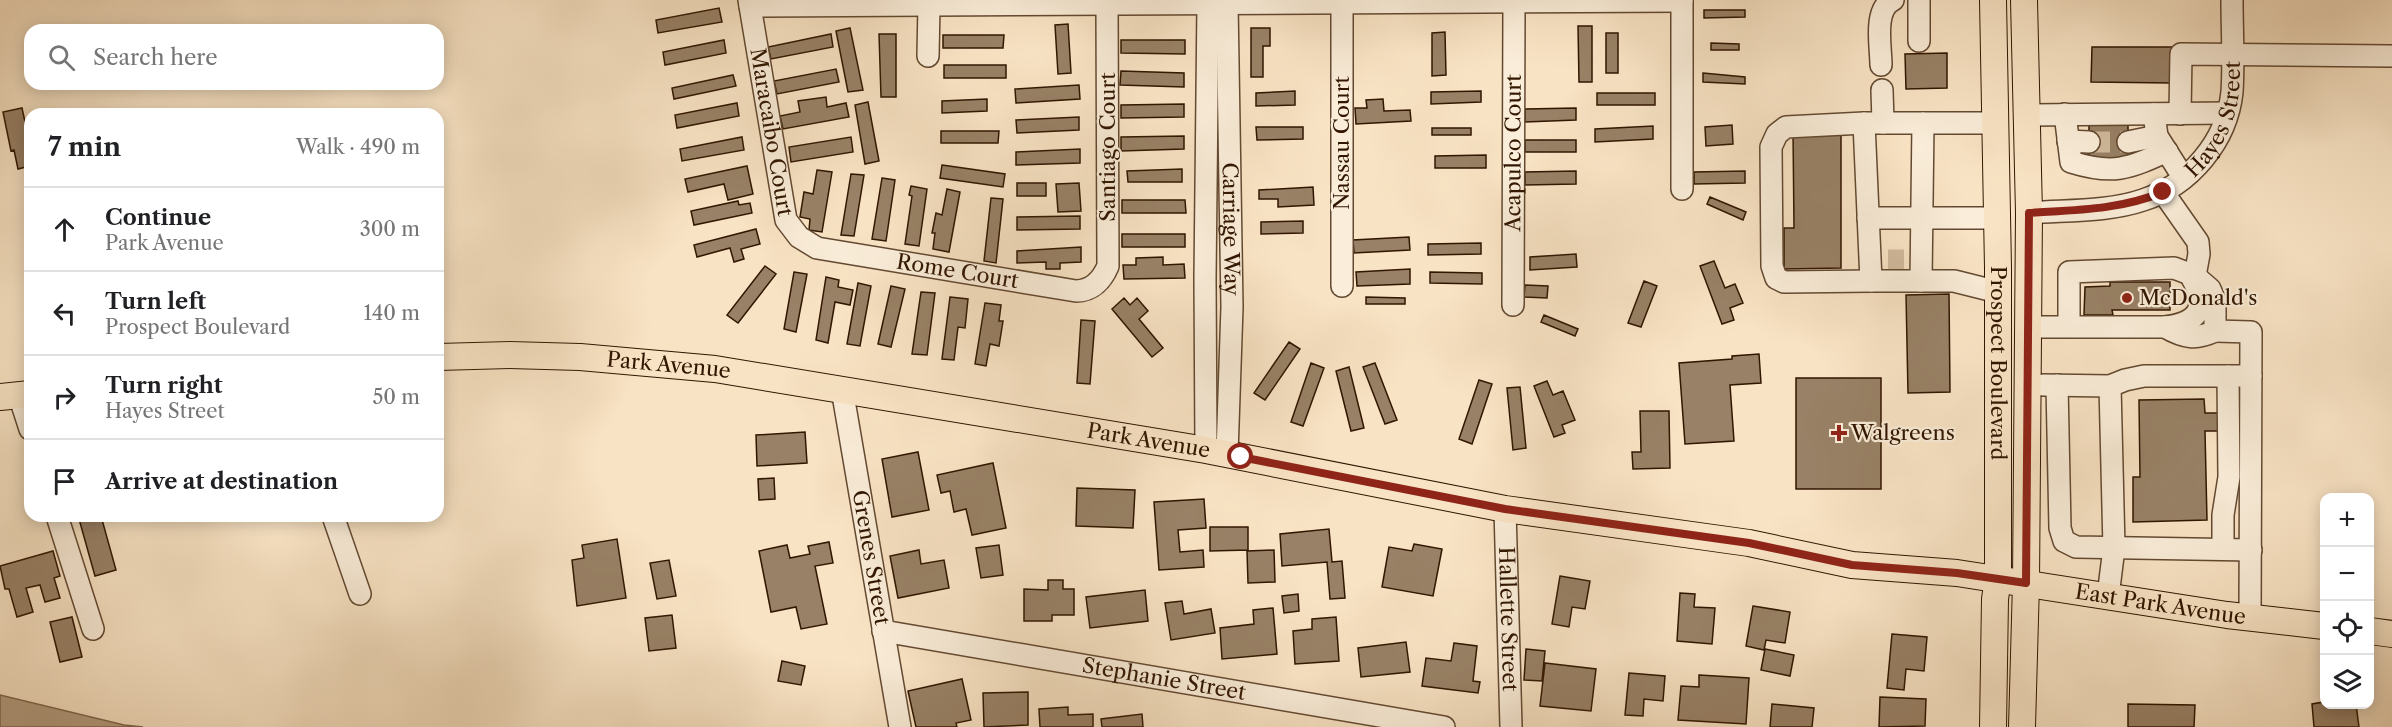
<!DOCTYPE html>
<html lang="en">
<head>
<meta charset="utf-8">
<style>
  body { margin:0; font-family:"Libre Caslon Text",serif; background:#f2f2f2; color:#202124 }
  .controls { position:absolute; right:18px; bottom:18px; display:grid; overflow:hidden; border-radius:12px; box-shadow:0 3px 15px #0003 }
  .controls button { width:54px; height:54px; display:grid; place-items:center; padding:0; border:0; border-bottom:2px solid #e0e0e0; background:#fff; color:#202124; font:30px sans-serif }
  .stop { position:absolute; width:18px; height:18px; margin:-14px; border:4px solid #8f2418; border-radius:50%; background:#fff }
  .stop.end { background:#8f2418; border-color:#fff; box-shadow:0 2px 6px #0008 }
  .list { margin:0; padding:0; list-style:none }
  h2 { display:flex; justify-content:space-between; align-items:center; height:78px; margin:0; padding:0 24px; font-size:26px }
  h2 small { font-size:20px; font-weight:400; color:#757577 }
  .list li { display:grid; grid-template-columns:39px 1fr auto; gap:18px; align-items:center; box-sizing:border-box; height:84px; padding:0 24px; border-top:2px solid #e0e0e0 }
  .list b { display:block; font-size:22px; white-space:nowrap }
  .list p { margin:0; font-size:20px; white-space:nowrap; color:#757577 }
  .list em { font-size:20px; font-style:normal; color:#757577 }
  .icon { flex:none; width:33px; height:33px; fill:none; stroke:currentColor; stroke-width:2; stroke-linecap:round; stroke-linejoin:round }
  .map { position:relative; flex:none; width:2392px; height:727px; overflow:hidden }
  .search { position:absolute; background:#fff; box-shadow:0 3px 15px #0003; left:24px; top:24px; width:420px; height:66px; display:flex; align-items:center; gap:15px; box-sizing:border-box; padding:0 21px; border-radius:18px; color:#757577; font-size:22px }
  .panel { position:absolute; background:#fff; box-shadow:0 3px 15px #0003; left:24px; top:108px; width:420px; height:414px; border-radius:18px }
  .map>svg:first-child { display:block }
</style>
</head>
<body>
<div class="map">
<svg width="2392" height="727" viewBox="0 0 2392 727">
  <rect width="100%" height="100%" fill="#f8e3c4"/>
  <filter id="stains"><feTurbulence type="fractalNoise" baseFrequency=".00333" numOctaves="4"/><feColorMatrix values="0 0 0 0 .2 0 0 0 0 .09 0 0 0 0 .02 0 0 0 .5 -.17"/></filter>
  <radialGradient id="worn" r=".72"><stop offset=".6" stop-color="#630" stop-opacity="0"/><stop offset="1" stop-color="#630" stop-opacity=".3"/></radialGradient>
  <path fill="#b49d81" stroke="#80674d" stroke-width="1.5" d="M0,695L124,725L143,727H0Z"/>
  <path fill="#988166" stroke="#311600" stroke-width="1.5" d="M719,8L722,22L658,33L656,20Z
    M1704,10H1745V17L1704,18Z
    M1068,24L1071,73L1058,74L1055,25Z
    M1578,26H1592V82H1579Z
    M850,28L863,90L848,92L836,31Z
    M1251,28H1270V46H1263V77H1251Z
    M1445,32L1446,75L1432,76V33Z
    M1606,33H1618V73H1606Z
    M831,34L833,47L771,59L768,47Z
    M879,34H896V97H881Z
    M943,35H1004L1003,48H943Z
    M724,40L726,53L665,65L663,52Z
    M1121,40H1185V54L1121,53Z
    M1711,43L1739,44V50H1711Z
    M2092,47H2173L2172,83L2091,82Z
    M1947,53V88L1906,89L1905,54Z
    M944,65H1006V78H944Z
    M836,69L839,82L777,94L774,81Z
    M1121,71L1184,73V87L1120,85Z
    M1703,73L1745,77V84L1703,82Z
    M733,75L736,86L674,99L672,88Z
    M1079,85L1080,99L1016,103L1015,89Z
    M1295,91V105L1256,106V93Z
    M1481,91V102L1431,104V92Z
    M1597,93H1655V105H1597Z
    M826,97L827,107L846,103L849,117L783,129L780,116L800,112L798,101Z
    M987,99V111L942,113V101Z
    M1383,99L1384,111L1410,110L1411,121L1356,124L1355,108H1367L1366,100Z
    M868,102L879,161L865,164L855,105Z
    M737,103L739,116L677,128L675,115Z
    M1184,104V117L1121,118V105Z
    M22,108L30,145V166L18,169L14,150L11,151L3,112Z
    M1576,108V120L1525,122V109Z
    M1079,117V130L1017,133L1016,120Z
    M2089,121H2128V162L2089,163Z
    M1732,125L1733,144L1706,146L1705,127Z
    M1653,126V139L1595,142V129Z
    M1256,127H1303V139L1257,140Z
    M1432,128H1471V135H1432Z
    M1841,130V268L1784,269V228H1794L1793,131Z
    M941,131H999L998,143H941Z
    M1184,136V149L1121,151V137Z
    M742,137L744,150L682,161L680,149Z
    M851,137L853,152L791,162L789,147Z
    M1525,140H1576V152H1525Z
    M1080,149V163L1016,165V152Z
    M1486,155V168H1435V156Z
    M942,165L1005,174L1003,187L940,178Z
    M747,166L753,194L728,200L724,184L688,192L685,179Z
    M1182,169V182H1128L1127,171Z
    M817,170L832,172L822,232L809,230L810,219L800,217L804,192L813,194Z
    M1576,171V184L1525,185V172Z
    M1745,171V183L1694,184V172Z
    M851,174L864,175L854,236L841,235Z
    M882,178L895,180L886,241L872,239Z
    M1017,183H1046V196H1017Z
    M1079,183L1081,211L1058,212L1056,184Z
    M911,186L927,189L919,246L905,244L912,196L909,195Z
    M1313,187L1314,205L1278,207V199H1259V190Z
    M947,189L960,192L949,252L933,249L935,233H932L936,213L942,215Z
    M1710,197L1746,212L1743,220L1707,204Z
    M991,198L1003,199L996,263L984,261Z
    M1122,200H1185L1186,213H1122Z
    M738,201L739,205L750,203L752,213L694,225L691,211Z
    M1080,216V229L1017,230V217Z
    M1303,221V233L1261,234V222Z
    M756,229L760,244L741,249L744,259L734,262L730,248L697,257L694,245Z
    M1122,234H1185V247H1122Z
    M1409,237L1410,250L1354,253L1353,240Z
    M1481,243V254L1428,255V244Z
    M1081,247V262L1060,263V269H1046V262L1017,263V251Z
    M1576,254L1577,267L1530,270V257Z
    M1163,257V265L1184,264L1185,278L1124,279L1123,265H1136V258Z
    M1714,261L1725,288L1735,284L1743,303L1730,308L1734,320L1722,324L1700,266Z
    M765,266L776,274L738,323L727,315Z
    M1410,269V284L1357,286L1356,272Z
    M794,272L807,274L796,332L784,329Z
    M1430,272L1482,273V284L1430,283Z
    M826,277L839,280L838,287L853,290L850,305L835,302L828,343L816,340Z
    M1644,281L1657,286L1641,327L1628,323Z
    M2110,282H2170V310H2112L2113,315H2084L2085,287L2110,286Z
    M858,283L871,286L860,346L847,344Z
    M1525,285L1548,286L1547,298L1524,297Z
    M891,286L905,289L891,347L878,344Z
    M921,292L935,293L927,355L912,354Z
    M1949,294L1950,392L1908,393L1906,295Z
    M950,297L968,299L965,328L958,327L954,360L942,359Z
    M1366,297L1405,298V304H1366Z
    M1124,298L1130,305L1137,298L1148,311L1139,319L1163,348L1152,357L1112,309Z
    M985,303L1001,305L999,321H1003L999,346L990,344L986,366L975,364Z
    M1544,315L1578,329L1575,336L1541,322Z
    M1081,320L1095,321L1090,384L1077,383Z
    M1289,342L1300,349L1265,400L1254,393Z
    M1759,354L1761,383L1730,385L1734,441L1685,444L1679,363L1732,359V356Z
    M1311,363L1324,368L1303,426L1291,422Z
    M1375,363L1397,420L1385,424L1363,367Z
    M1349,367L1364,428L1351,431L1336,371Z
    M1796,378H1881V489H1796Z
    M1479,380L1492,384L1472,444L1459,439Z
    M1547,381L1553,395L1563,391L1575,420L1562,425L1565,433L1554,437L1534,386Z
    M1520,387L1526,448L1513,450L1507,388Z
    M2204,399L2205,413H2223L2224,431H2205L2207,520L2133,522V477H2140L2139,400Z
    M1640,411H1669L1670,468L1633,469L1632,452H1641Z
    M805,432L807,463L757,466L756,435Z
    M918,452L929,510L892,517L882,459Z
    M993,463L1006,528L972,535L966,509L954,512L950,491L941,493L937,475Z
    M774,478L775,499L759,500L758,479Z
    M1077,488L1135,490L1133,528L1076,526Z
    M1204,499L1206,528L1178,530L1180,552L1203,550L1204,567L1159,570L1154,502Z
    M89,516H101L116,570L95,576L79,519Z
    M1210,527H1248V550L1210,551Z
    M1329,529L1332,562L1342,561L1345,598L1330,599L1327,562L1282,566L1280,534Z
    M617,539L626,598L577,606L572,560L584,558L582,545Z
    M829,542L833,563L815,566L827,624L801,629L796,607L771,612L759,551L787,545L790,558L810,554L808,546Z
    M1414,544L1442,549L1433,596L1382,587L1389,547L1412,551Z
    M999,545L1003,575L981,578L976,548Z
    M919,550L921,564L944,560L949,588L898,598L890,556Z
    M1274,550L1275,582L1248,583L1247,551Z
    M53,551L60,576L54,578L60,598L45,602L40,585L26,588L33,612L17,617L9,589H5L0,566Z
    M669,560L676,596L657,599L650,563Z
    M1560,576L1590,581L1585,609L1572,607L1569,627L1552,624Z
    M1048,580H1063V589H1074V615H1052V621H1024V589L1048,590Z
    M1145,590L1148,621L1090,628L1086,597Z
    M1680,593L1695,594L1694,607L1715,608L1712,644L1677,641Z
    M1298,594L1299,611L1284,613L1282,596Z
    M1182,601L1184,614L1211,609L1215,633L1171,640L1165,603Z
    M1753,606L1790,612L1785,643L1766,640L1764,650L1746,646Z
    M1273,608L1277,654L1222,659L1220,628L1254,624L1253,610Z
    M672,615L676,648L649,651L645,618Z
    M72,617L82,657L60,662L50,622Z
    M1336,617L1339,661L1295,664L1293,631L1312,629V619Z
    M1892,634L1927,637L1924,671L1906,669L1904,690L1887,688Z
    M1406,642L1410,672L1361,677L1358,648Z
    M1454,643L1477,646L1473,681L1480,682L1478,693L1422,686L1426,658L1451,661Z
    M1526,649L1545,651L1542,681L1524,680Z
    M1765,649L1794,655L1790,676L1761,670Z
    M782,661L805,666L801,685L778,681Z
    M1545,663L1596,669L1591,711L1540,706Z
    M1629,673L1665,676L1663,701L1644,699L1643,716L1625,715Z
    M1699,675L1749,678L1746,724L1678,720L1681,686L1699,687Z
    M962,679L971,720L956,723L957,727H916L908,691Z
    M1028,692V725L984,727L983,693Z
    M1880,697L1926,699L1925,726L1879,727Z
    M2324,702V704H2356L2359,727H2314L2312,704Z
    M1772,704L1814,708L1812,727H1770Z
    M2128,704L2195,705L2194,727H2128Z
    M1068,707V715L1093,714V727H1040L1039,709Z
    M1142,714L1143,727H1102L1101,719Z"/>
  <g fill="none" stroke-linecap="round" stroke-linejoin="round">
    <path stroke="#d0ba9d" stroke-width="21" stroke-dasharray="21 10" stroke-linecap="butt" d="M2089,142H2128
      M1888,260H1904"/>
    <defs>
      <g id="minor">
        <path id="s1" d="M749,0L786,220L799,237L817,248L1076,291C1092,291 1102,280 1108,266L1107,4"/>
        <path d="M1919,0V41"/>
        <path id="s2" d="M1227,3L1232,307L1227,454"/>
        <path d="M750,6L1682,1"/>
        <path d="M928,56L929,5"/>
        <path d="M1881,65C1881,47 1873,9 1893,0"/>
        <path d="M1882,90L1883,123"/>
        <path d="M2065,114L2071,162C2113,175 2128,169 2167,151"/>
        <path d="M2154,114L2157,136L2183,177"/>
        <path d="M2180,114L2181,54L2392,56"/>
        <path d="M2027,115L2227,113"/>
        <path d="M1864,123L1786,127L1777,134L1771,147L1772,266L1776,278L1784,282L1871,281"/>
        <path d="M1996,123H1864L1871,281H1954L1998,292"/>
        <path d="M2068,141L2089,142"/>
        <path d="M2128,142L2157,136"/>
        <path d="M1682,189V0"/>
        <path d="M2163,192L2198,242L2199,254L2195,276"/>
        <path id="s3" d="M2029,213C2066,210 2108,212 2143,200C2190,185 2227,141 2232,92C2234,62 2232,30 2232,0"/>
        <path d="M1868,218H1998"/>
        <path d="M1921,281L1923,123"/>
        <path d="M1342,286V0"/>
        <path id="s4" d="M1513,305L1514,2"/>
        <path d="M2028,327H2165C2184,338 2196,340 2215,331V301L2210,289L2195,276L2174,268L2069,272V327"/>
        <path d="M2165,327C2198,323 2209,308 2192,278"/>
        <path d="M2215,331L2251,332L2250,618"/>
        <path d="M2043,385L2110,386L2125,380L2144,376H2251"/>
        <path d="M2057,385L2060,528L2064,541L2076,547L2251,550"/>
        <path id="s5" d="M842,389L900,727"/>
        <path d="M19,395L30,429"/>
        <path d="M1206,450L1205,279L1208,2"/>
        <path id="s6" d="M1505,509L1511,727"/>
        <path d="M57,516L93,629"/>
        <path d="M333,516L360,594"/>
        <path d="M2223,549V515L2229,477L2228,376"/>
        <path d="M2108,596L2114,548L2110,386"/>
        <path id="s7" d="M883,631L1444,727"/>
      </g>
      <g id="major">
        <path id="s8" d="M1993,0L1998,268V578L1995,599L1993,727"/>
        <path id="s9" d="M438,357L510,355L580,357L715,369L1206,450L1505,509L1749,543L1852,565L1957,573L2227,615L2324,626"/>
        <path d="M0,397L30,394"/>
        <path d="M2370,631L2392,634"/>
        <path d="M2022,727L2026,583L2029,213L2024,0"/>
      </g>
    </defs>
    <use href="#minor" stroke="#634931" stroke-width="24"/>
    <use href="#major" stroke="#311600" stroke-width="28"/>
    <use href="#minor" stroke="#faedd9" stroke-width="21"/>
    <use href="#major" stroke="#f8e3c4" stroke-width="26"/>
  </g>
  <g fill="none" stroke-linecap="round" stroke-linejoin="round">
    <path stroke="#8f2418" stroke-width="8" d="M1241,457L1505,509L1749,543L1852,565L1957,573L2026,583L2029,213C2075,210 2120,210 2163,192"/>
  </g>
  <g fill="#8f2418" stroke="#faedd9" stroke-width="2">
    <circle cx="2127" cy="298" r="6"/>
    <path d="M1836 424h6v6h6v6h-6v6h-6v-6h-6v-6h6z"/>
  </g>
  <g text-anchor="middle" stroke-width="4.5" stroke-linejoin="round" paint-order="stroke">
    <g font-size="21" fill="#311600" stroke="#faedd9">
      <text dy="7" stroke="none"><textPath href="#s3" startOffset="231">Hayes Street</textPath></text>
      <text dy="7" stroke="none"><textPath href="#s1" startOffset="134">Maracaibo Court</textPath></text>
      <text transform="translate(1342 143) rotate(-90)" y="7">Nassau Court</text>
      <text transform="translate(1108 147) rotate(-90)" y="7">Santiago Court</text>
      <text dy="7" stroke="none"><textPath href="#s4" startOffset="152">Acapulco Court</textPath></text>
      <text dy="7" stroke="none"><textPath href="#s2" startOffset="226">Carriage Way</textPath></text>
      <text dy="7" stroke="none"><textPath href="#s1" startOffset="408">Rome Court</textPath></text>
      <text dy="7" stroke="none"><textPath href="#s8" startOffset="363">Prospect Boulevard</textPath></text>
      <text dy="7" stroke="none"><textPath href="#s9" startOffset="231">Park Avenue</textPath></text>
      <text dy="7" stroke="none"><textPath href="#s9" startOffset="717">Park Avenue</textPath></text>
      <text dy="7" stroke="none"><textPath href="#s5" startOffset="171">Grenes Street</textPath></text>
      <text dy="7" stroke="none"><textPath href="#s9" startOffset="1743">East Park Avenue</textPath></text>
      <text dy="7" stroke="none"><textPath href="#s6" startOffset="110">Hallette Street</textPath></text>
      <text dy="7" stroke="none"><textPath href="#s7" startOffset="285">Stephanie Street</textPath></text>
    </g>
    <g font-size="21" fill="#311600" stroke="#faedd9" text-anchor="start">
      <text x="2139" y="305">McDonald's</text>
      <text x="1851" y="440">Walgreens</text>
    </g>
  </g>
  <rect width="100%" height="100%" filter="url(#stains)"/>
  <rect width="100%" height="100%" fill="url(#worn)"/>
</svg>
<div class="controls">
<button>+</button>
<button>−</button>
<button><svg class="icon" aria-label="locate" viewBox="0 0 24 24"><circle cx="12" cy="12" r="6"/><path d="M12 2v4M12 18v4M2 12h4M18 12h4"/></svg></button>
<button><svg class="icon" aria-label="layers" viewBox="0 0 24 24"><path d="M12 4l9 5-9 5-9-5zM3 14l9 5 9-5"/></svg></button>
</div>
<div class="stop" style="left:1241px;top:457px"></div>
<div class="stop end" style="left:2163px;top:192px"></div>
<div class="search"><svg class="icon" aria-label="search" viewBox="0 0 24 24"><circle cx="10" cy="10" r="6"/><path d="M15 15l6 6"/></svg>Search here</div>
<section class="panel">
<h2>7 min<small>Walk · 490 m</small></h2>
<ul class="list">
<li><svg class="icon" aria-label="ahead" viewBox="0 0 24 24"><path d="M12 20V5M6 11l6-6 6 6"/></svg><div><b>Continue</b><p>Park Avenue</p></div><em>300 m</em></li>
<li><svg class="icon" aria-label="left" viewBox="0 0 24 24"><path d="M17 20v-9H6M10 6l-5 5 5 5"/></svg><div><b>Turn left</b><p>Prospect Boulevard</p></div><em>140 m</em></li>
<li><svg class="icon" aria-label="right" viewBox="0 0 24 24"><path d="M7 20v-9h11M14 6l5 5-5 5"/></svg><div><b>Turn right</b><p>Hayes Street</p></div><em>50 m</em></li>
<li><svg class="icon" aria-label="arrive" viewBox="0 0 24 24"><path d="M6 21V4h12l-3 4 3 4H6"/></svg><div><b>Arrive at destination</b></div></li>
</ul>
</section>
</div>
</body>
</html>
